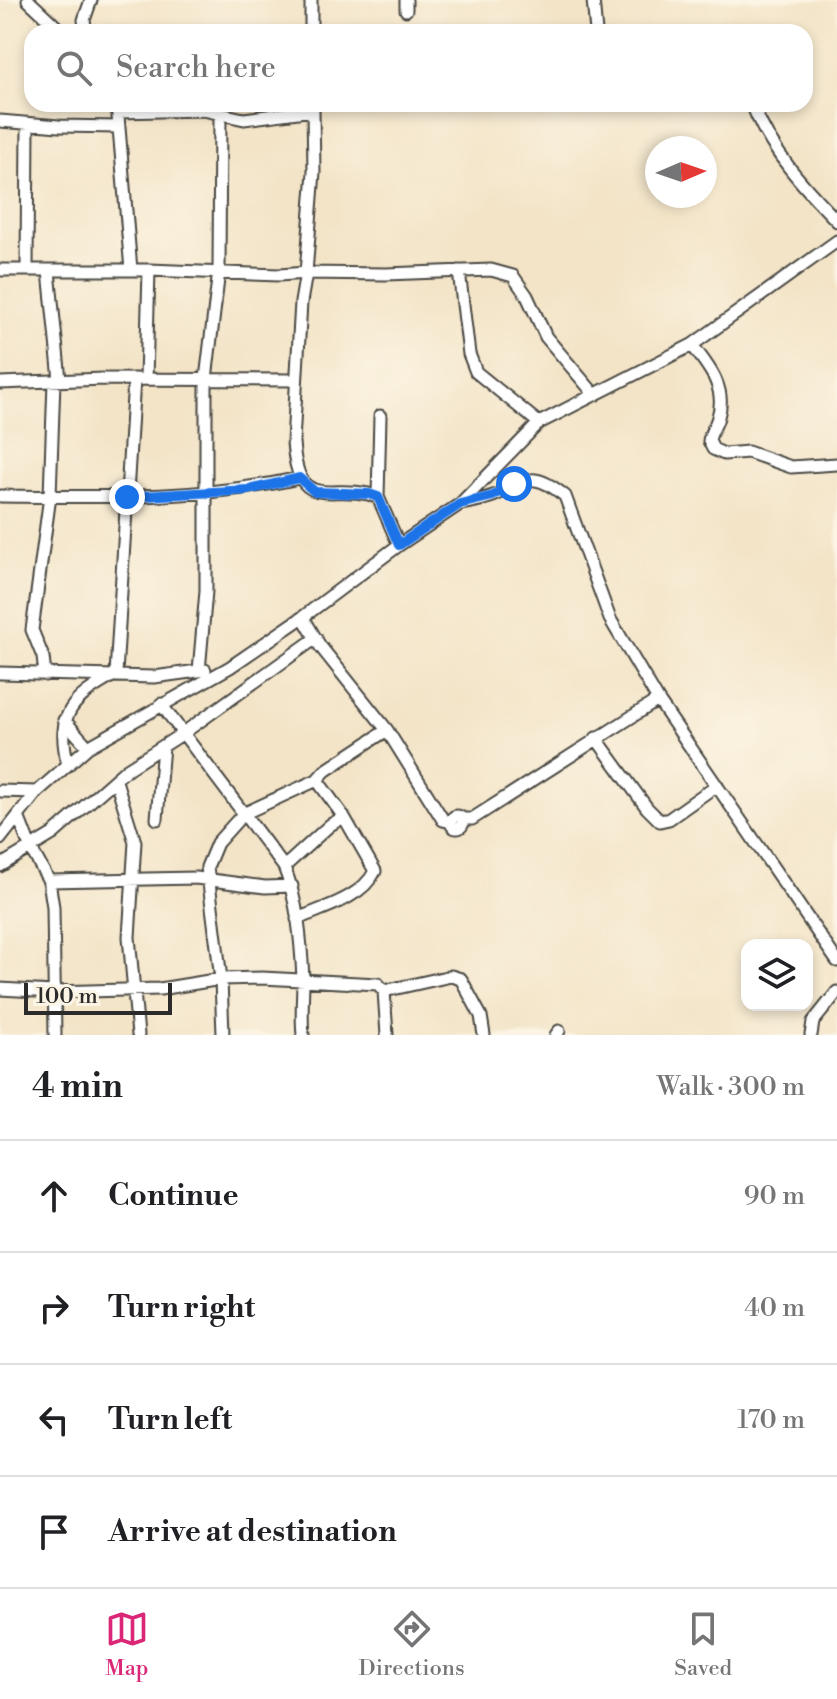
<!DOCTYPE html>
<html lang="en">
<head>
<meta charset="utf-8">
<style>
  body { margin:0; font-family:"Libre Bodoni",serif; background:#f2f2f2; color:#202124 }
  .controls { position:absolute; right:24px; bottom:24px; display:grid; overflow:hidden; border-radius:16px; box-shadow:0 4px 12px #0003 }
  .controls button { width:72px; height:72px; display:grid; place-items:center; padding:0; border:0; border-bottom:2px solid #e0e0e0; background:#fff; color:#202124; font:40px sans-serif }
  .compass { position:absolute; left:645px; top:136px; width:72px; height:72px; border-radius:50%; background:#fff; box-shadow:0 4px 12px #0003; rotate:88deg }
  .scale { position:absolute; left:24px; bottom:20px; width:148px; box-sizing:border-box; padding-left:8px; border:4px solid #2b2b2b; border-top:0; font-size:22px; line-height:28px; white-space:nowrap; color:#2b2b2b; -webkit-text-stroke:6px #fcf5e5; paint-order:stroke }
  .stop { position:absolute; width:24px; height:24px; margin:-18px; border:6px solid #1a73e8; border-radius:50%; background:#fff }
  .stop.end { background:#1a73e8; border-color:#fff; box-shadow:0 2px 8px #0008 }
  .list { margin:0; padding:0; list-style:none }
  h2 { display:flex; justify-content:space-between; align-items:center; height:104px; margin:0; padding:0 32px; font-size:34px }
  h2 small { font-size:26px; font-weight:400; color:#757577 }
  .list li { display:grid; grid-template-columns:52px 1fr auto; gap:24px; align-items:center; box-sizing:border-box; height:112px; padding:0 32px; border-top:2px solid #e0e0e0 }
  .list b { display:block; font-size:30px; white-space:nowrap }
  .list em { font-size:26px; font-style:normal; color:#757577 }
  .icon { flex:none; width:44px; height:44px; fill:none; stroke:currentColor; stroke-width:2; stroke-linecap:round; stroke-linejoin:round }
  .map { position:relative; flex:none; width:837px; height:1035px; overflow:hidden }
  .search { position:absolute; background:#fff; box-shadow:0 4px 12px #0003; left:24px; right:24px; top:24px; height:88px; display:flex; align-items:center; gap:20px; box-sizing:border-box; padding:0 28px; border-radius:24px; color:#757577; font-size:30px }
  .sheet { height:552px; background:#fff }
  nav { display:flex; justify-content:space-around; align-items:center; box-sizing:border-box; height:112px; border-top:2px solid #e0e0e0; background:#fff; font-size:22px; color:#757577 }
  nav a { display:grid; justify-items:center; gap:4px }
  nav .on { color:#db2777 }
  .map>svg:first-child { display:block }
</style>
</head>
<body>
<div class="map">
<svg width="837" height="1035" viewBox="0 0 837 1035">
  <rect width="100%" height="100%" fill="#fcf5e5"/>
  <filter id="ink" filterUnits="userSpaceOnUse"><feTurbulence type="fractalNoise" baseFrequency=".0125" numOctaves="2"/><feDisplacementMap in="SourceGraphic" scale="16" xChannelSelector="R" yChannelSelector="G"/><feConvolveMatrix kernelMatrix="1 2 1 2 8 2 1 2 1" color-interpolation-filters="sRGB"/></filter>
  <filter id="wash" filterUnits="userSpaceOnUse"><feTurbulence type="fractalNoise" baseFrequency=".006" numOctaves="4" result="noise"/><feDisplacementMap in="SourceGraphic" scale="32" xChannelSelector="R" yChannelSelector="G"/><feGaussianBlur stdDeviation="1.8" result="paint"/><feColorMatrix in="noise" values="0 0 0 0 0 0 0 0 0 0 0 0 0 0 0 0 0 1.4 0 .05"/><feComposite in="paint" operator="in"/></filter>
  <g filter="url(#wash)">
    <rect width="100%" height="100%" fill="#f3e4c7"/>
  </g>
  <g filter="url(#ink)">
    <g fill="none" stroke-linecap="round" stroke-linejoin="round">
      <defs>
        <path id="minor" d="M28,0L62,32
          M311,0V32
          M593,0L596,32
          M406,10V0
          M86,32L84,20L91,0
          M117,104L131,270
          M752,104C769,149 804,187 837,221
          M118,112L203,110L244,119L313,110L314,172L306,273L386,274L491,270L513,276L527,296L546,337L595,395
          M0,121L59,126L119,127
          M0,270H149L279,275L306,273L301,302L293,442C298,517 332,480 378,497L399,545
          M27,270L28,124
          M49,271L60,380
          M459,271L469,354L476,372L539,423
          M692,345C709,367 727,388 718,417C716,426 710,432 709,441L713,449L724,454L748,452L791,467L837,464
          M146,379L149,270
          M0,383L104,379L295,380
          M0,496C100,497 201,500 299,478
          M378,497L380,416
          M461,504C471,502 483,500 493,496C528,482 530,468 565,496L610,619L658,700L837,961
          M199,671L206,591V379L219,271L220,115
          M0,673L154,677L205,670
          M45,675L43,657L32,630L50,496L54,381
          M161,704L284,867C298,901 301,941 303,978C303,997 301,1016 303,1035
          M64,720L88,747
          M387,730L443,820L451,822
          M596,738L647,808L660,821L669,819L717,785
          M68,765C55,713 72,699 116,674L134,379
          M116,781L135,842L129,937L138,1035
          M0,791L37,792
          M18,816L30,847L49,881L53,907L55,1035
          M451 822a6 6 0 1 1 12 0a6 6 0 1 1-12 0Z
          M157,819L163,746
          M463,819H472L658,700
          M0,839L37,792L88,747L230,667L303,617L399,545L460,504L539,423L692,345L837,241
          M0,866L53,834L127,769L182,734L316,638
          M284,867L330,825L344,817
          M49,881L196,878L265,887L292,886
          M297,919C323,908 362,898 375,871L344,817L317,780
          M0,989L53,992L160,989L221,979L262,978L378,984L384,991L387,1035
          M384,991L451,976L461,979L481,1016L484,1035
          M223,1035L221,979L207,867L217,843L243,814L317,780L325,771L387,730L320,646L303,617
          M556,1035L559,1031
          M811,1035L813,1022L837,992"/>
      </defs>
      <use href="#minor" stroke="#494742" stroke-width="15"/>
      <use href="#minor" stroke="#fff" stroke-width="11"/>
    </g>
  </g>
  <g fill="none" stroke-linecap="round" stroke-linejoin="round" filter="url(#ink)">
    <path stroke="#1a73e8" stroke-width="10" d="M127,497L248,490L299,478L315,492L369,494L378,497L399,545L460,504L493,496L514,484"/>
  </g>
</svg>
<div class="controls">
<button><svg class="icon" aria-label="layers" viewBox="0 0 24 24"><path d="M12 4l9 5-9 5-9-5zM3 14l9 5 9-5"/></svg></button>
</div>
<svg class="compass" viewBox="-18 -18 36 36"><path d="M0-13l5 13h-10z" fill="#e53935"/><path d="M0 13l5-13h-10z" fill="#757577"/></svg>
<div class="scale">100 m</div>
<div class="stop" style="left:514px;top:484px"></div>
<div class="stop end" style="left:127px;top:497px"></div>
<div class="search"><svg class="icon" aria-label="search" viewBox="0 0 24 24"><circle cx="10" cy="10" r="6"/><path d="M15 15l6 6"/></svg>Search here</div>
</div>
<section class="sheet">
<h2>4 min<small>Walk · 300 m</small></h2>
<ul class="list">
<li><svg class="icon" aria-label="ahead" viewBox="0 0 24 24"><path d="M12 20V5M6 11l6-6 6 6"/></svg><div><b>Continue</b></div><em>90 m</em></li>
<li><svg class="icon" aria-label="right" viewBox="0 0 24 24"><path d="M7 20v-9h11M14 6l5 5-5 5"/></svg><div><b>Turn right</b></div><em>40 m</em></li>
<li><svg class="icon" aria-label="left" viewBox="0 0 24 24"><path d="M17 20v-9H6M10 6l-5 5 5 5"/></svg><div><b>Turn left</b></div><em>170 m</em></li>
<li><svg class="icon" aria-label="arrive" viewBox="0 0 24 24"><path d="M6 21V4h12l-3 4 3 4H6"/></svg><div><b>Arrive at destination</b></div></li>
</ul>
</section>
<nav>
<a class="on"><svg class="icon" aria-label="map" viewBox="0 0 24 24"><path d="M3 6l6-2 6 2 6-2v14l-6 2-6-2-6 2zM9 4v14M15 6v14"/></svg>Map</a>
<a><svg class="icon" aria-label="directions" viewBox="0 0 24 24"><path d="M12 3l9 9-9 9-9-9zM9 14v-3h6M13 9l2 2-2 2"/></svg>Directions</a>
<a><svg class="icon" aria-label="saved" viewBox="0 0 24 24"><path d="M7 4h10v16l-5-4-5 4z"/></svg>Saved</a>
</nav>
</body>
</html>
